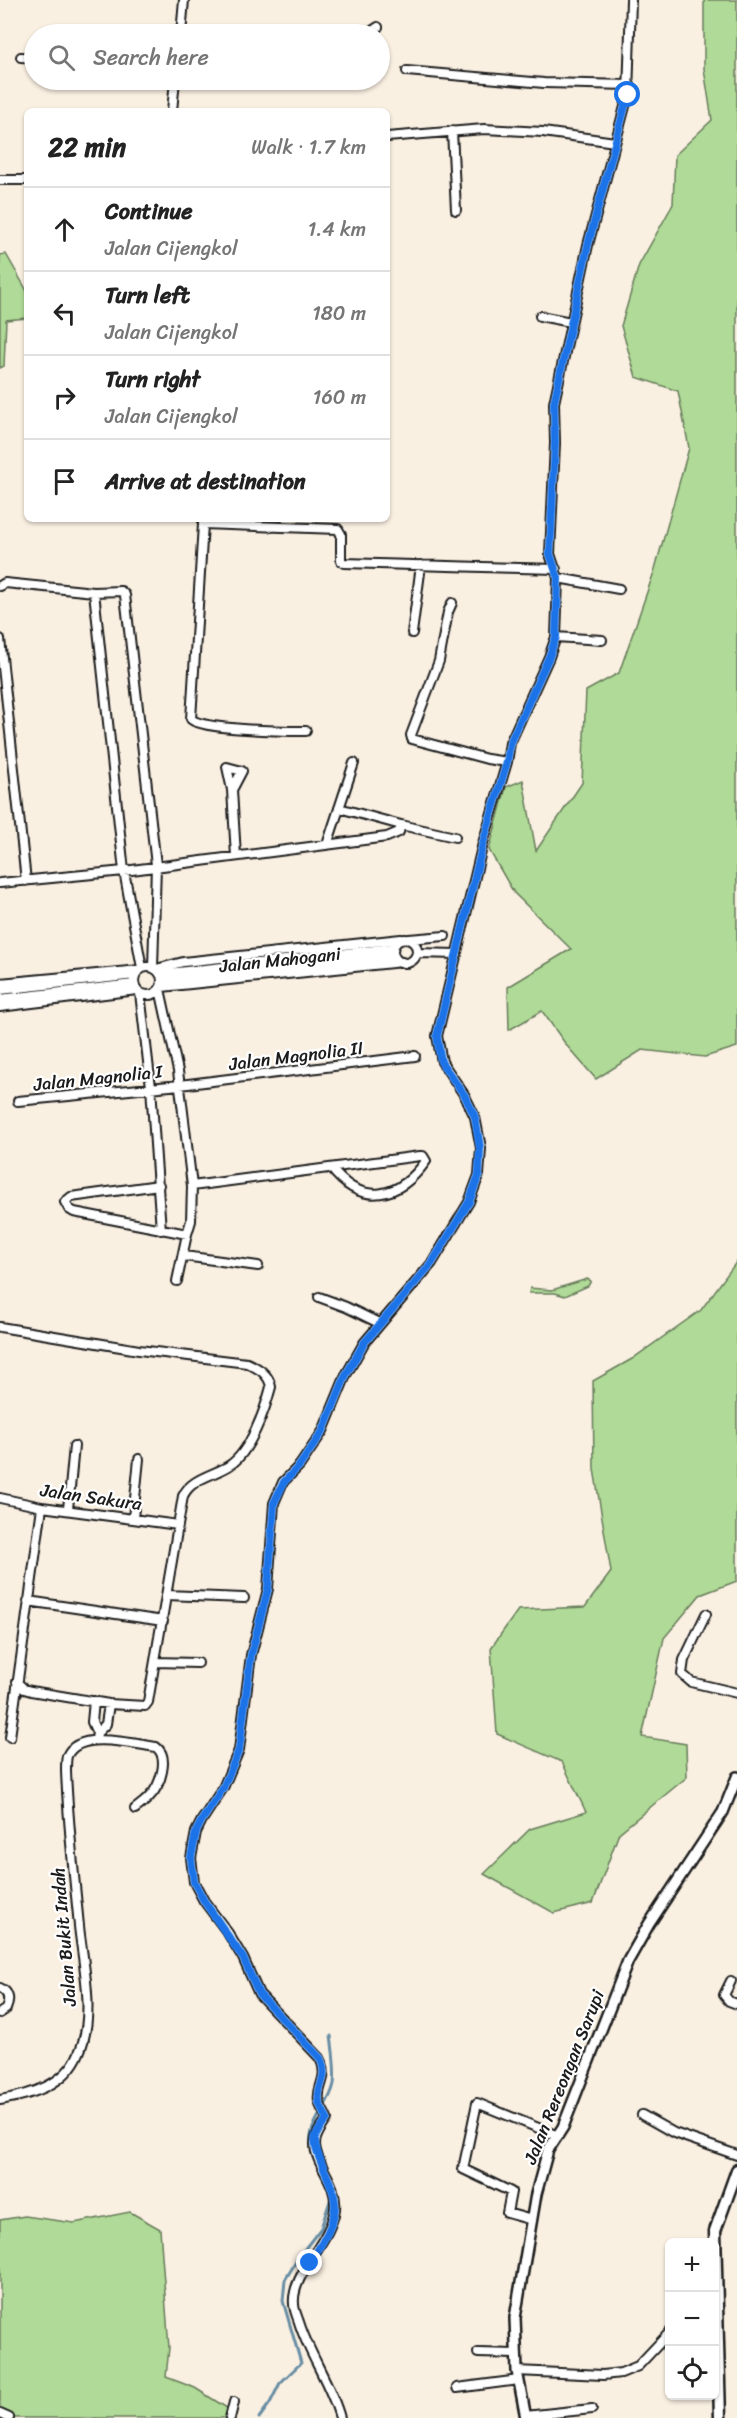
<!DOCTYPE html>
<html lang="en">
<head>
<meta charset="utf-8">
<style>
  body { margin:0; font-family:Sriracha,sans-serif; background:#f6f6f6; color:#222 }
  .controls { position:absolute; right:18px; bottom:18px; display:grid; overflow:hidden; border-radius:9px; box-shadow:0 2px 4px #0004 }
  .controls button { width:54px; height:54px; display:grid; place-items:center; padding:0; border:0; border-bottom:2px solid #e0e0e0; background:#fff; color:#222; font:30px sans-serif }
  .stop { position:absolute; width:18px; height:18px; margin:-14px; border:4px solid #1a73e8; border-radius:50%; background:#fff }
  .stop.end { background:#1a73e8; border-color:#fff; box-shadow:0 2px 6px #0008 }
  .list { margin:0; padding:0; list-style:none }
  h2 { display:flex; justify-content:space-between; align-items:center; height:78px; margin:0; padding:0 24px; font-size:26px }
  h2 small { font-size:20px; font-weight:400; color:#767676 }
  .list li { display:grid; grid-template-columns:39px 1fr auto; gap:18px; align-items:center; box-sizing:border-box; height:84px; padding:0 24px; border-top:2px solid #e0e0e0 }
  .list b { display:block; font-size:22px; white-space:nowrap }
  .list p { margin:0; font-size:20px; white-space:nowrap; color:#767676 }
  .list em { font-size:20px; font-style:normal; color:#767676 }
  .icon { flex:none; width:33px; height:33px; fill:none; stroke:currentColor; stroke-width:2; stroke-linecap:round; stroke-linejoin:round }
  .map { position:relative; flex:none; width:737px; height:2418px; overflow:hidden }
  .search { position:absolute; background:#fff; box-shadow:0 2px 4px #0004; left:24px; top:24px; width:366px; height:66px; display:flex; align-items:center; gap:15px; box-sizing:border-box; padding:0 21px; border-radius:33px; color:#767676; font-size:22px }
  .panel { position:absolute; background:#fff; box-shadow:0 2px 4px #0004; left:24px; top:108px; width:366px; height:414px; border-radius:9px }
  .map>svg:first-child { display:block }
</style>
</head>
<body>
<div class="map">
<svg width="737" height="2418" viewBox="0 0 737 2418">
  <rect width="100%" height="100%" fill="#faf0e2"/>
  <filter id="ink" filterUnits="userSpaceOnUse"><feTurbulence type="fractalNoise" baseFrequency=".0167" numOctaves="2"/><feDisplacementMap in="SourceGraphic" scale="12" xChannelSelector="R" yChannelSelector="G"/><feConvolveMatrix kernelMatrix="1 2 1 2 8 2 1 2 1" color-interpolation-filters="sRGB"/></filter>
  <g filter="url(#ink)">
    <path fill="#b0da97" stroke="#667b5a" stroke-width="1.5" d="M704,0H737V1047L705,1057L642,1050L596,1079L567,1046L542,1011L509,1030L508,987L571,949L514,893L489,850L506,787L523,780L536,851L582,783L586,691L619,673L655,569L689,448L678,391L636,377L621,326L639,265L673,204L675,155L712,120L704,69Z
      M6,254L27,291V318L6,320L4,366L0,368V255Z
      M737,1261V1581L700,1595L664,1638L642,1737L686,1744L687,1777L619,1833L593,1903L554,1913L484,1874L530,1829L586,1812L562,1762L497,1734L491,1648L518,1610L585,1607L611,1572L594,1469L593,1381L632,1359L701,1310Z
      M587,1279L591,1281L588,1286L565,1296L555,1293H529L530,1288L552,1290Z
      M130,2212L160,2229L169,2348L166,2377L195,2388L227,2408V2418H0V2220L25,2216L74,2223Z"/>
    <g fill="none" stroke-linecap="round" stroke-linejoin="round">
      <path stroke="#698ea4" stroke-width="3" d="M313,2154C302,2127 329,2109 334,2084C336,2069 333,2052 331,2036
        M259,2418L270,2403L280,2383L301,2363L283,2301L285,2280L300,2255L321,2228L332,2195"/>
      <defs>
        <path id="minor" d="M181,34L184,0
          M367,34L378,27
          M21,57L34,58
          M407,71L544,83L630,85
          M172,111L175,80
          M452,131L456,210
          M387,137L484,129L543,132L615,142
          M0,180H27
          M540,316L571,322
          M203,519V524L338,529L341,534V561L344,563L556,569
          M203,524L191,719C203,730 286,731 306,731
          M558,578L619,589
          M0,586L5,583L94,592L121,591L125,595L156,865L153,968
          M94,592L124,871L142,968
          M452,603L448,612L439,661L411,735L412,739L487,759L507,762
          M412,633L421,565
          M556,637L602,640
          M0,639L26,881
          M232,790L242,771L227,767L232,790L236,856
          M339,808L401,825
          M327,845L354,763
          M0,883L124,871L387,837L399,832L401,825L455,837
          M393 951a12 12 0 1 1 24 0a12 12 0 1 1-24 0Z
          M409,939L445,936
          M417,953L457,954
          M134 981a14 14 0 1 1 28 0a14 14 0 1 1-28 0Z
          M156,969L183,962L401,939
          M160,974L393,948
          M163,980L394,956
          M0,983L140,970
          M162,987L402,962
          M0,990L135,975
          M140,993L151,1087L161,1230
          M0,999L134,984
          M0,1007L137,990
          M18,1101L180,1085L415,1056
          M159,1185L71,1197L65,1202L69,1209L74,1212L187,1234L191,1221L192,1186L178,1071L160,989
          M192,1186L420,1156H423L426,1161C400,1198 362,1208 331,1168
          M184,1256L258,1266
          M177,1281L187,1234
          M319,1297L346,1307L379,1323
          M0,1327L139,1350L247,1363C258,1368 269,1374 271,1387C265,1410 250,1452 230,1465C215,1475 191,1478 183,1496L148,1702L145,1706L109,1704L31,1691L24,1689L17,1682
          M0,1498L42,1507L178,1525
          M68,1509L74,1446
          M133,1518L139,1459
          M166,1595L244,1598
          M28,1601L163,1621
          M706,1614L684,1660L682,1674L691,1682L737,1693
          M155,1662L198,1663
          M94,1701L92,1722L97,1733L96,1739
          M97,1733L106,1724L109,1704
          M10,1737L42,1507
          M731,1981L724,1995L729,2001L737,2004
          M0,1988C9,1992 10,2000 6,2009L0,2013
          M0,2100C31,2095 66,2085 79,2053C96,2015 83,1965 79,1926C74,1874 68,1823 66,1771C66,1766 66,1760 67,1756C78,1729 134,1744 156,1747C170,1757 160,1786 150,1796C146,1801 140,1805 135,1809
          M642,2115L674,2133L737,2155
          M532,2220L507,2213L511,2192L463,2169L477,2103L558,2136
          M478,2353L516,2354
          M517,2371L603,2375L621,2373L638,2366L670,2332
          M457,2388L519,2380
          M0,2414L9,2418
          M525,2416L592,2409
          M230,2418L234,2402
          M340,2418C331,2384 309,2355 299,2322C297,2316 294,2310 294,2304C291,2274 331,2242 335,2209C338,2182 315,2165 315,2144C315,2135 322,2127 327,2119C325,2113 320,2107 319,2101C316,2085 330,2079 320,2058L259,1994L243,1958L228,1933L204,1901L194,1882L191,1858L196,1832L202,1820L223,1788L239,1750L251,1655L268,1589L274,1503L283,1482L300,1465L323,1431L346,1375L364,1343L432,1263L469,1202L479,1175L481,1148L475,1117L465,1096L442,1062L437,1036L483,843L507,762L510,743L549,657L556,637L558,578L550,554L555,443L554,403L588,245L628,95L631,0"/>
        <path id="tertiary" d="M526,2418L517,2371L515,2318L536,2194L548,2150L563,2127L628,1961L649,1924L723,1812L737,1777"/>
        <path id="secondary" d="M720,2418L715,2231L737,2170"/>
      </defs>
      <use href="#minor" stroke="#1c1c1c" stroke-width="12"/>
      <use href="#tertiary" stroke="#1c1c1c" stroke-width="14"/>
      <use href="#secondary" stroke="#1c1c1c" stroke-width="15"/>
      <use href="#minor" stroke="#fff" stroke-width="8"/>
      <use href="#tertiary" stroke="#fff" stroke-width="9"/>
      <use href="#secondary" stroke="#fff" stroke-width="10"/>
    </g>
  </g>
  <g fill="none" stroke-linecap="round" stroke-linejoin="round" filter="url(#ink)">
    <path stroke="#1a73e8" stroke-width="8" d="M310,2263C320,2246 333,2228 335,2208C337,2184 310,2152 316,2135C319,2130 323,2124 327,2119C325,2114 320,2107 319,2101C316,2085 330,2079 320,2058L259,1994L243,1958L204,1901L194,1882L191,1858L196,1832L202,1820L223,1788L239,1750L251,1655L268,1589L274,1503L284,1482L300,1465L323,1431L346,1375L364,1343L432,1263L469,1202L479,1175L480,1148L475,1117L465,1096L441,1062L437,1036L483,843L507,762L510,743L549,657L556,637L558,578L550,554L555,443L554,403L588,245L628,95"/>
  </g>
  <g text-anchor="middle" stroke-width="4.5" stroke-linejoin="round" paint-order="stroke">
    <g font-size="18" fill="#1c1c1c" stroke="#fff">
      <text transform="translate(280 960) rotate(-6)" y="6">Jalan Mahogani</text>
      <text transform="translate(296 1056) rotate(-7)" y="6">Jalan Magnolia II</text>
      <text transform="translate(98 1078) rotate(-6)" y="6">Jalan Magnolia I</text>
      <text transform="translate(91 1497) rotate(8)" y="6">Jalan Sakura</text>
      <text transform="translate(64 1937) rotate(-95)" y="6">Jalan Bukit Indah</text>
      <text transform="translate(564 2077) rotate(-68)" y="6">Jalan Rereongan Sarupi</text>
    </g>
  </g>
</svg>
<div class="controls">
<button>+</button>
<button>−</button>
<button><svg class="icon" aria-label="locate" viewBox="0 0 24 24"><circle cx="12" cy="12" r="6"/><path d="M12 2v4M12 18v4M2 12h4M18 12h4"/></svg></button>
</div>
<div class="stop" style="left:628px;top:95px"></div>
<div class="stop end" style="left:310px;top:2263px"></div>
<div class="search"><svg class="icon" aria-label="search" viewBox="0 0 24 24"><circle cx="10" cy="10" r="6"/><path d="M15 15l6 6"/></svg>Search here</div>
<section class="panel">
<h2>22 min<small>Walk · 1.7 km</small></h2>
<ul class="list">
<li><svg class="icon" aria-label="ahead" viewBox="0 0 24 24"><path d="M12 20V5M6 11l6-6 6 6"/></svg><div><b>Continue</b><p>Jalan Cijengkol</p></div><em>1.4 km</em></li>
<li><svg class="icon" aria-label="left" viewBox="0 0 24 24"><path d="M17 20v-9H6M10 6l-5 5 5 5"/></svg><div><b>Turn left</b><p>Jalan Cijengkol</p></div><em>180 m</em></li>
<li><svg class="icon" aria-label="right" viewBox="0 0 24 24"><path d="M7 20v-9h11M14 6l5 5-5 5"/></svg><div><b>Turn right</b><p>Jalan Cijengkol</p></div><em>160 m</em></li>
<li><svg class="icon" aria-label="arrive" viewBox="0 0 24 24"><path d="M6 21V4h12l-3 4 3 4H6"/></svg><div><b>Arrive at destination</b></div></li>
</ul>
</section>
</div>
</body>
</html>
